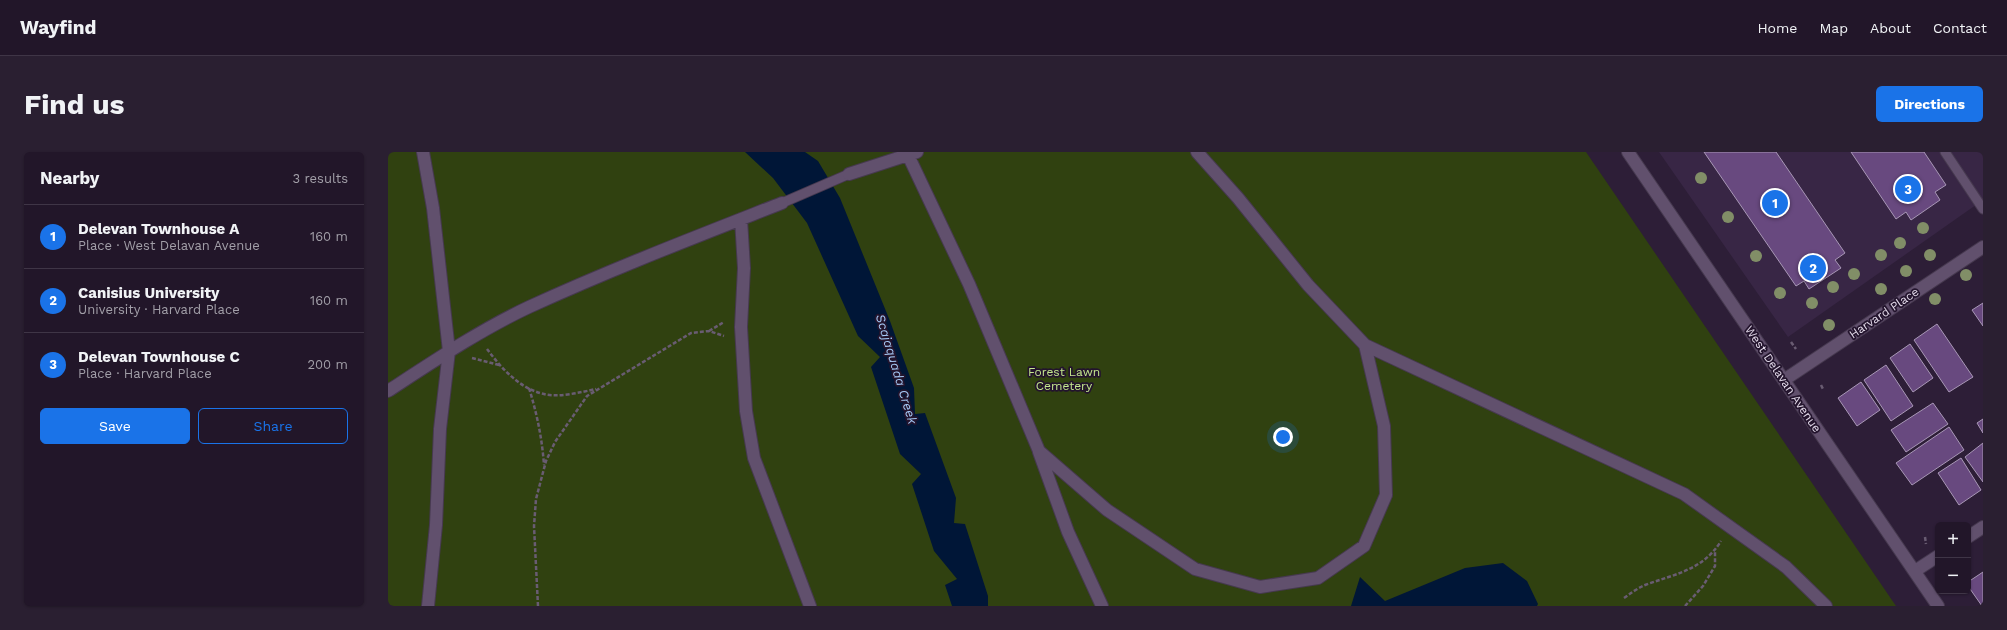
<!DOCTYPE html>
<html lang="en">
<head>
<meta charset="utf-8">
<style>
  body { margin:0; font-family:"Work Sans",sans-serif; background:#2a1f31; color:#f1f3f6 }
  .controls { position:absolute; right:12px; bottom:12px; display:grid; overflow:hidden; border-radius:6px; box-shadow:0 1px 3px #0004 }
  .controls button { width:36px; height:36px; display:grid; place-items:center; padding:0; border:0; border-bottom:1px solid #3f3546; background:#221629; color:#f1f3f6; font:20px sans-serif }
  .you { position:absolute; left:895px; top:285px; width:14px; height:14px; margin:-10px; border:3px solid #fff; border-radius:50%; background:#1a73e8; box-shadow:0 0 0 6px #1a73e833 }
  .badge { display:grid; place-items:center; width:26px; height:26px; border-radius:50%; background:#1a73e8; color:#fff; font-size:13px; font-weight:700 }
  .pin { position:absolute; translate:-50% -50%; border:2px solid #fff; box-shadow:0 1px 4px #0006 }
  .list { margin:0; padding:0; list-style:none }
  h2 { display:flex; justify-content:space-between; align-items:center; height:52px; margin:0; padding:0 16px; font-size:17px }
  h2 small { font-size:13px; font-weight:400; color:#a29fa8 }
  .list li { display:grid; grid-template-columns:26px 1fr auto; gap:12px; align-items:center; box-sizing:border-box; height:64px; padding:0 16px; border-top:1px solid #3f3546 }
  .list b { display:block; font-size:15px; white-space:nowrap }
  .list p { margin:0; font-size:13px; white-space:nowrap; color:#a29fa8 }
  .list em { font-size:13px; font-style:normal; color:#a29fa8 }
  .actions { display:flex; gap:8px; padding:12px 16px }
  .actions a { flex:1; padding:9px 0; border:1px solid #1a73e8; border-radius:6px; text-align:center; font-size:14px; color:#1a73e8 }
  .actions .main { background:#1a73e8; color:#fff }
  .map { position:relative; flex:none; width:1595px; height:454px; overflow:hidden; border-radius:6px }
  header { display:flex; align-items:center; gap:24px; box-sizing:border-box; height:56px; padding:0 20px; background:#221629; border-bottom:1px solid #3f3546 }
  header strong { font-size:19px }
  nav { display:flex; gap:22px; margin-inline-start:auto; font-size:14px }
  .intro { display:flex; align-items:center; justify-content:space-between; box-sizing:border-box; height:96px; padding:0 24px }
  h1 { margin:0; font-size:28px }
  .button { padding:10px 18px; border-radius:6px; background:#1a73e8; color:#fff; font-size:14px; font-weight:700 }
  main { display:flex; gap:24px; padding:0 24px }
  aside { flex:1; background:#221629; border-radius:6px; box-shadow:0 1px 3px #0004 }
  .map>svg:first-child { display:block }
</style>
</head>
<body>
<header>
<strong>Wayfind</strong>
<nav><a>Home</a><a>Map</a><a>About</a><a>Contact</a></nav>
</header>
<div class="intro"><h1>Find us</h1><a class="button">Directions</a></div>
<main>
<aside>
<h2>Nearby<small>3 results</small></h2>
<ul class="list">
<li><span class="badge">1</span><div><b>Delevan Townhouse A</b><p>Place · West Delavan Avenue</p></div><em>160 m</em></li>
<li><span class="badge">2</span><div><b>Canisius University</b><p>University · Harvard Place</p></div><em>160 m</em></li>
<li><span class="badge">3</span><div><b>Delevan Townhouse C</b><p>Place · Harvard Place</p></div><em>200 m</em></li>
</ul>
<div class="actions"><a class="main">Save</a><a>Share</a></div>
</aside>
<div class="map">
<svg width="1595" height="454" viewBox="0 0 1595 454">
  <rect width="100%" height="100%" fill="#2d1e37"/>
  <path fill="#382645" d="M1271,0H1595V48L1400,185Z"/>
  <path fill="#304110" d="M0,0H1198L1508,454H0Z"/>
  <path fill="#001637" d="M357,0H417L430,9L452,46L502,169L526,236L527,262L537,261L568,346L566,371L577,372L600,444V454H564L557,433L569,427L546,399L524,332L533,322L512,302L483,215L492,205L470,184L419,71L385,26Z
    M1115,411L1139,429L1150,452L1149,454H963L972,425L997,449L1077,416Z"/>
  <path fill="#68497f" stroke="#a897b6" d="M1316,0H1388L1457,101L1447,108L1453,116L1421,137L1416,129L1408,134Z
    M1463,0H1536L1558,33L1547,40L1552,48L1523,68L1518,60L1508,67Z
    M1595,151V174L1584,158Z
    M1549,172L1585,225L1561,240L1526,188Z
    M1522,192L1545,226L1525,240L1502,206Z
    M1498,213L1525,254L1503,269L1476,228Z
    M1473,230L1492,258L1469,274L1450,246Z
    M1545,251L1560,272L1518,300L1503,278Z
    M1595,267V281L1589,271Z
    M1561,275L1576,298L1524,333L1508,311Z
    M1595,291V330L1577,305Z
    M1573,306L1593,338L1571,353L1550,321Z
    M1595,420V454H1594L1580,434V430Z"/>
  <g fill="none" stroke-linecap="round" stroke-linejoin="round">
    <defs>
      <path id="lane" d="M1557,0L1595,57
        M394,51L461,22"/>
      <path id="street" d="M35,0L45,56L61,199L52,277L48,373L40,454
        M517,0L520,3L581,132L651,299L719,358L807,417L872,435L930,426L976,394L998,343L996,274L977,193
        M809,0L850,46L920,133L977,193L1296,342L1398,415L1438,454
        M461,22L529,0
        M353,67L356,116L353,175L358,259L366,306L422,454
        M1396,228L1595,95
        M0,239C46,209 92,178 141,155C224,117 310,84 394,51
        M651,300L680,380L714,454
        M1580,385L1595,375
        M1527,419L1550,404"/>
      <path id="secondary" d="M1240,0L1550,454"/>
    </defs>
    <use href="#lane" stroke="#46394f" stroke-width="11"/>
    <use href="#street" stroke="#46394f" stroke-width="14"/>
    <use href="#secondary" stroke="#46394f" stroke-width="14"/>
    <path stroke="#695c72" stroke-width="2.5" stroke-dasharray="4 2" stroke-linecap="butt" d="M321,179L336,170
      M1403,190L1408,197
      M99,197C113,216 132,237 156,242C170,246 194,240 208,237
      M84,206L111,213
      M1433,233L1435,237
      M141,236C149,262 154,286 156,313
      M1537,385L1538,392
      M1236,446C1243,441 1250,436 1257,433C1287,422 1315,418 1333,389
      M150,454L146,374L148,347L158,309L167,290L199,244L303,181L321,179L336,184
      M1297,454L1315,434L1327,414V399"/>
    <use href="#lane" stroke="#61506d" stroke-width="9"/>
    <use href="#street" stroke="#61506d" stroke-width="12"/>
    <use href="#secondary" stroke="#61506d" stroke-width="12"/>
  </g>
  <g fill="#818e67">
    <circle cx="1313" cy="26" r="6"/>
    <circle cx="1340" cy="65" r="6"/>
    <circle cx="1535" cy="76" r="6"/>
    <circle cx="1512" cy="91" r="6"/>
    <circle cx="1493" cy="103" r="6"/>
    <circle cx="1542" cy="103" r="6"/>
    <circle cx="1368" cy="104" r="6"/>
    <circle cx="1518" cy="119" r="6"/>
    <circle cx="1466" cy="122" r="6"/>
    <circle cx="1578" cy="123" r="6"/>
    <circle cx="1445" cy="135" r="6"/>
    <circle cx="1493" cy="137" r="6"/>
    <circle cx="1392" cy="141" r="6"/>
    <circle cx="1547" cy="147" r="6"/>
    <circle cx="1424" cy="151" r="6"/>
    <circle cx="1441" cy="173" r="6"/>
  </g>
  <g text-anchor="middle" stroke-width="3.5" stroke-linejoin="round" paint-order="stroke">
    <g font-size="12" fill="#e2d9e9" stroke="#23142d">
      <text transform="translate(1496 161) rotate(-34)" y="4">Harvard Place</text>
      <text transform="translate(1395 227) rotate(56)" y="4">West Delavan Avenue</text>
    </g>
    <g font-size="12" fill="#c5e98e" stroke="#23142d">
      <text x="676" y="224">Forest Lawn<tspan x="676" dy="14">Cemetery</tspan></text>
    </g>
    <g font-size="13" font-style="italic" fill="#a6caf7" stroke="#23142d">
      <text transform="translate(509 217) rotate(73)" y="5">Scajaquada Creek</text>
    </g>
  </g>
</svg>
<div class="controls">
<button>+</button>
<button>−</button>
</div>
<div class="you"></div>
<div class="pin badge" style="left:1387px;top:51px">1</div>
<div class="pin badge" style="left:1425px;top:116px">2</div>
<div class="pin badge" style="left:1520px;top:37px">3</div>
</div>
</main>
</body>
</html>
